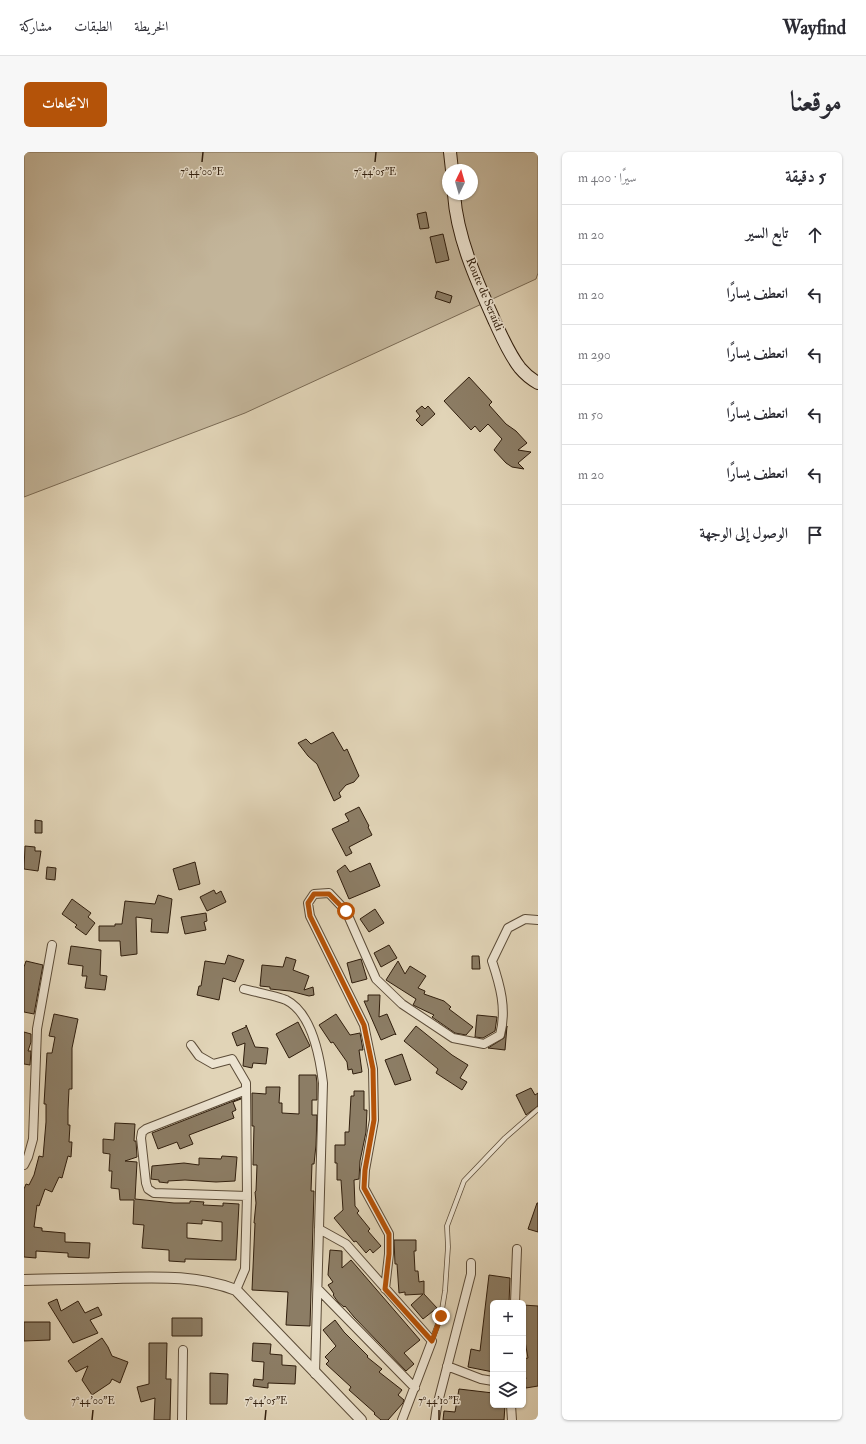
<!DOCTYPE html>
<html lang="ar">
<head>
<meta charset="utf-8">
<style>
  body { margin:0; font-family:"IM FELL Double Pica",Amiri,serif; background:#f7f7f7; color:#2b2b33; direction:rtl }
  .controls { position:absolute; right:12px; bottom:12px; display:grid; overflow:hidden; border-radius:6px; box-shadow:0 1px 3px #0004 }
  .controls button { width:36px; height:36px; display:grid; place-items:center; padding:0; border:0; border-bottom:1px solid #e1e1e2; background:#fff; color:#2b2b33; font:20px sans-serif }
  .compass { position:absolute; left:418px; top:12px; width:36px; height:36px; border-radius:50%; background:#fff; box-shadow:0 1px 3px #0004; rotate:5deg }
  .stop { position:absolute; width:12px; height:12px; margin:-9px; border:3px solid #b45309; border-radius:50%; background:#fff }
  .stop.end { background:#b45309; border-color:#fff; box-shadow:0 1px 4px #0008 }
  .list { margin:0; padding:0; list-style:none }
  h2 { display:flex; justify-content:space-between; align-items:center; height:52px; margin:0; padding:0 16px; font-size:17px }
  h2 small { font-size:13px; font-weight:400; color:#7c7c81 }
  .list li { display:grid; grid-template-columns:26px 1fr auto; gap:12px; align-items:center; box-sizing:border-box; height:60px; padding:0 16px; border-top:1px solid #e1e1e2 }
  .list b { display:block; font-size:15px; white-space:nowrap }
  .list em { font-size:13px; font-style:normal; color:#7c7c81 }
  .icon { flex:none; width:22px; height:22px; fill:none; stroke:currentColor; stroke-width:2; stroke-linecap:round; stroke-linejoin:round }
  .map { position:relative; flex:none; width:514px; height:1268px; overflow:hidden; direction:ltr; border-radius:6px }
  header { display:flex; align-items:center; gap:24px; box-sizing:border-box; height:56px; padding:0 20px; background:#fff; border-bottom:1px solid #e1e1e2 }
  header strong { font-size:19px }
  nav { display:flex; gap:22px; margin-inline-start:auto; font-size:14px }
  .intro { display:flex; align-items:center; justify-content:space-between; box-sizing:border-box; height:96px; padding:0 24px }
  h1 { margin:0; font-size:28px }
  .button { padding:10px 18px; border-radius:6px; background:#b45309; color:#fff; font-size:14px; font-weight:700 }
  main { display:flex; gap:24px; padding:0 24px }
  aside { flex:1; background:#fff; border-radius:6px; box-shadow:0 1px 3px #0004 }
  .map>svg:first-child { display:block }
</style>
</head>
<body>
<header>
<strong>Wayfind</strong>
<nav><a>الخريطة</a><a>الطبقات</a><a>مشاركة</a></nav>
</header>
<div class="intro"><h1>موقعنا</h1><a class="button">الاتجاهات</a></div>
<main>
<aside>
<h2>5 دقيقة<small>سيرًا · 400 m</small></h2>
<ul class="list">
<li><svg class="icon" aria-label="ahead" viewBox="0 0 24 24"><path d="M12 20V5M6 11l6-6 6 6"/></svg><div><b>تابع السير</b></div><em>20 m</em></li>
<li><svg class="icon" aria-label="left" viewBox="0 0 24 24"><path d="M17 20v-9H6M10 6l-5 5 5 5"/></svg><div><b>انعطف يسارًا</b></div><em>20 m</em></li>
<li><svg class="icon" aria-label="left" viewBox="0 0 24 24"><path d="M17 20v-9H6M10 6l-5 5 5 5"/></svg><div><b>انعطف يسارًا</b></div><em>290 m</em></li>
<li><svg class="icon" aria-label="left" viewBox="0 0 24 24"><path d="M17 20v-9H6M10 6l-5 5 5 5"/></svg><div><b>انعطف يسارًا</b></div><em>50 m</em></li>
<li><svg class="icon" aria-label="left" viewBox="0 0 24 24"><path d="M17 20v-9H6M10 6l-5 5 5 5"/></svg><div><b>انعطف يسارًا</b></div><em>20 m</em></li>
<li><svg class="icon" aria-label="arrive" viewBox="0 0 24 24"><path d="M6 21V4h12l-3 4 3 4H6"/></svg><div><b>الوصول إلى الوجهة</b></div></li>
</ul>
</aside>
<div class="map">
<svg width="514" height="1268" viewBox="0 0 514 1268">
  <rect width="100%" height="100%" fill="#e1d4b7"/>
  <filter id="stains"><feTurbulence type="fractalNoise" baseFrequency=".005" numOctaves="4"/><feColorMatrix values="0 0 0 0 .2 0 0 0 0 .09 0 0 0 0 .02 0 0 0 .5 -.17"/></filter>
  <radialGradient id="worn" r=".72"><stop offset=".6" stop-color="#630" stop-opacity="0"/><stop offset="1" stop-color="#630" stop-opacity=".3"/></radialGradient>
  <path fill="#c3b59a" stroke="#7a6a54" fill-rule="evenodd" d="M0,0H514V121L512,127L221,261L0,345ZM424,18H448V42H424Z"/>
  <path fill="#8c7d65" stroke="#301e0d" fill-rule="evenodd" d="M402,60L405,76L396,77L393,62Z
    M419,82L425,108L412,111L406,85Z
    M413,139L428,144L426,151L411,146Z
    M445,225L468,250L465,253L482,272L492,279L503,291L494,298L507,300L494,311L500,317L488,315L482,311L470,298L478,287L464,272L456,280L451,274L447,278L420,249Z
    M398,254L401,257L404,254L411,262L398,274L392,268L396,264L392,259Z
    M309,580L320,599L323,597L335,624L330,630L322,633L315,641L317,645L310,649L293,612L284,604L274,591L282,587L287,592Z
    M335,655L345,674L344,675L348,683L325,695L328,701L322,704L308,677L325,669L321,662Z
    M11,668L18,669V681H11Z
    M1,694L11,695V699H17L14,719L0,717Z
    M171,710L176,732L155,738L149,717Z
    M346,711L356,734L325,747L313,719L321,713L326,720Z
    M23,715L32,716L31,728L22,727Z
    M190,738L192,742L197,739L202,750L183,759L176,745Z
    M134,743L148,747L144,781L127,780L128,767L112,765L113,802L97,804L96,789H75V774H91V772H98L101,749L131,752Z
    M48,747L67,761L64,765L71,771L62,783L51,775L53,773L38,762Z
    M351,757L360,771L345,780L336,767Z
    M182,761L183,769L180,770L182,778L161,782L157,765Z
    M365,793L373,806L357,815L350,801Z
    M47,794L77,798L76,823L83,824L81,838L61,836L63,824H58L59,814L44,812Z
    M204,803L220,808L211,830L199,826L195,848L173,843L175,834H177L181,809L201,812Z
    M448,804H455L456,817H448Z
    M262,805L272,808L269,818L285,824L280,838L289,835L290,843L285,844L266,839L246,837V835L236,834L238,813L259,815Z
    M337,807L343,827L328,831L323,811Z
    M2,809L19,813L10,862L0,860V815Z
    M374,809L381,822L386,814L402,824L394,836L401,839L400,842L420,849L427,855L425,857L449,875L442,883L431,881L408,865L410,863L389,853L392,847L362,828Z
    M344,843H356L355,865L363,862L372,883L371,882L357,888L340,849H344Z
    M30,862L54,867L48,896V937H45L44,958V973H46L45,990H48L47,1005L44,1004L38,1026L35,1025L28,1040L21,1037L15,1054L13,1053L10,1075L18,1076V1079L41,1081V1090L66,1091L65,1106L44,1105V1101L12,1099V1106L0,1105V1037L2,1032L5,1033L10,1023L15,1004L19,1005L22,970V952H20L23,901H28L31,885L25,884Z
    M312,862L326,883L336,881L339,898H335L338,920L329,922L328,917L324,918L323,910L309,890L307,891L295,873Z
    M453,863L473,865L471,879L459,886L451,885Z
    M274,870L286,894L265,906L252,882Z
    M222,873L231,895L244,896L242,912L229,911L228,916L219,914L221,891L213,894L208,881L222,875Z
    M392,874L428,903L444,913L436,926L443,930L438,938L412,921L414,917L380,889Z
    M483,874L481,898L464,896L480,886Z
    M0,880L7,882V890L4,899H7L6,913L0,912Z
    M378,902L387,928L371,933L361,908Z
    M275,923H292L293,931V948H288V963H293L292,993L290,1012H288L287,1039H290L286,1174L262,1173L264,1140L228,1138L231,1071H230L232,1051L231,1040L232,1039L233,1013H229L230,974H228V941L242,942V935H256L255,951H258V961L275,962Z
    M507,936L511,943L514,941V954L502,963L492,943Z
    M330,939H340V958H343L342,980L336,1009L335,1027L330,1028L331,1054L335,1059L333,1061L346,1077L344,1079L357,1094L349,1101L346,1097L342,1101L332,1089L330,1090L310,1066L319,1058L317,1028H313V1011H311V993H321V980H325L327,944H330Z
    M217,946V947L209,950L212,958L208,960L210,966L165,983L169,992L156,997L153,990L134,997L128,981Z
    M91,971L111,972L110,989H112L113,1005L101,1009L113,1010L111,1047L150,1051H166V1049L180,1050L179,1053L199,1054V1051L215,1052L212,1108L161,1107V1110L145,1109V1098L118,1096L120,1073L109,1072L110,1048H96L95,1037L87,1036L88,1019H85L86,1002L79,1001V987L90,988ZM178,1068L198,1070V1089L163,1086V1071L178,1072Z
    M198,1004L213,1005L211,1029L192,1030L161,1028L144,1029V1031L135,1030V1028L127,1027L128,1014L160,1011L175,1013V1006L197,1007Z
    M513,1051H514V1080L504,1077Z
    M370,1088H392V1099H390L391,1119H394L395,1130L400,1129V1142L413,1156L399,1167L387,1153L399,1142L381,1143V1140L375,1141L373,1112H371Z
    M306,1098L318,1099V1116L327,1108L396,1188L380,1201L390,1212L382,1219L330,1165L321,1154L320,1155L314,1150L309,1143L310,1142L304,1133L309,1130L304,1123Z
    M465,1123L486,1126L485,1151H469V1220L444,1215L447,1197L456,1199Z
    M33,1147L37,1159L54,1149L61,1161L74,1155L78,1163L66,1168L74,1181L49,1191L24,1151Z
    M499,1153L514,1154V1234L502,1236L500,1227H502L499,1213V1207L504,1206L499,1178Z
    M148,1166H178V1184H148Z
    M311,1168L320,1180L344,1204L343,1205L358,1217L355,1220L378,1238L374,1243L380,1248L379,1251L364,1268H357L350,1262L351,1261L325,1238L327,1235L302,1212L305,1209L301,1205L312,1194L299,1178Z
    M0,1170H26V1188L0,1189Z
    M78,1186L84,1195L88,1204L104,1210L96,1231L88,1227L86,1231L68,1243L58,1228L64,1214L52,1220L44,1209Z
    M125,1191H143L142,1227H147L146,1268H130L131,1246L117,1250L113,1235L125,1232Z
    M229,1191L247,1192L246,1202L258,1203V1213L272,1214L271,1232L244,1231V1236L229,1234L230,1227L239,1228L240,1210L228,1209Z
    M186,1221L204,1222L203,1252H186Z
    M435,1237L469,1241V1253H481L480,1268H419L420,1259L431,1260Z"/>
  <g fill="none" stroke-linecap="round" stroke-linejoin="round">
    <defs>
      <path id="service" d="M408,1188L417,1164L421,1139L424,1095L423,1074L440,1029L481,986L514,957"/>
      <path id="minor" d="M220,837C231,840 253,844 262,848C288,861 296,906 299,931L291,1222
        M167,893L175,904L189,912L208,907L222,931L223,1044L221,1117L212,1138
        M222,938L122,977L118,980L117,986L122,1031L124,1037L130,1041L223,1044
        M0,1013L4,1005L9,987L13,877L28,793
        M295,1077L322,1092L408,1189L378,1268
        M294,1137L391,1236
        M361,1137L365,1102V1082L340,1036L341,1018L350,968L349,917L340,873L286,764L284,751L290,742L305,741L322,759L352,827L378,852L429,886L460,892L476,883C483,857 476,833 468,809L484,776L501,767L514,768
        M491,1151L493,1097
        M423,1214L457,1227L469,1229
        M487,1253L488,1268
        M158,1268L159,1198
        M411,1268L413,1254L447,1122V1111"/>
      <path id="tertiary" d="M0,1128C31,1127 61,1127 92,1126C133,1125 174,1123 212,1138L337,1268"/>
      <path id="secondary" d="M426,0L428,18
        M430,42C433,86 453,130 471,170C478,185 485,202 496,216C501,222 507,227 514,231"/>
    </defs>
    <use href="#service" stroke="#5c4c38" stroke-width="5.5"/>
    <use href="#minor" stroke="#5c4c38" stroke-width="10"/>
    <use href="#tertiary" stroke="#5c4c38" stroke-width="12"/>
    <use href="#secondary" stroke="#301e0d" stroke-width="14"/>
    <use href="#service" stroke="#ece3d0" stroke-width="4"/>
    <use href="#minor" stroke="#ece3d0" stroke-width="8"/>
    <use href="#tertiary" stroke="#ece3d0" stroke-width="10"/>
    <use href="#secondary" stroke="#ece3d0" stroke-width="12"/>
  </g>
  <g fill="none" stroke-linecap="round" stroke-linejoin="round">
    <path stroke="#b45309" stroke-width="5" d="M322,759L305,742H290L284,751L286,764L340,873L349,917L350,968L341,1018L340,1036L365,1082V1102L361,1137L408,1189L417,1164"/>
  </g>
  <path fill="none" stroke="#301e0d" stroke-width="1.5" d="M178,10L179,0M351,10L352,0M68,1268L69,1258M241,1268L242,1258M415,1268V1258"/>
  <g text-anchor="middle" stroke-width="3" stroke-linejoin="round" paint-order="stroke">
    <g font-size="12" fill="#301e0d" stroke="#ece3d0">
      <text transform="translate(461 142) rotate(67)" y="4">Route de Seraïdi</text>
    </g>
  </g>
  <g font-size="10" text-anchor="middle" fill="#301e0d" stroke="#ece3d0" stroke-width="3" stroke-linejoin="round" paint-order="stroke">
    <text x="178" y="23">7°44'00"E</text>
    <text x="351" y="23">7°44'05"E</text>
    <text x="69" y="1252">7°44'00"E</text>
    <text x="242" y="1252">7°44'05"E</text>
    <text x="415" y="1252">7°44'10"E</text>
  </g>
  <rect width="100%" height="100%" filter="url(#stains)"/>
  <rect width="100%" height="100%" fill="url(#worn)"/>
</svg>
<div class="controls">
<button>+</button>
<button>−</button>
<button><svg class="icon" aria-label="layers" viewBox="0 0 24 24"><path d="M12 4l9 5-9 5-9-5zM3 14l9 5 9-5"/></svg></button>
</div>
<svg class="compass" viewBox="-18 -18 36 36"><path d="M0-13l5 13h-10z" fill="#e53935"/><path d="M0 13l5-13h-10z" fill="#7c7c81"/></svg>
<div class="stop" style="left:322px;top:759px"></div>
<div class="stop end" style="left:417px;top:1164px"></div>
</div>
</main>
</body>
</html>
